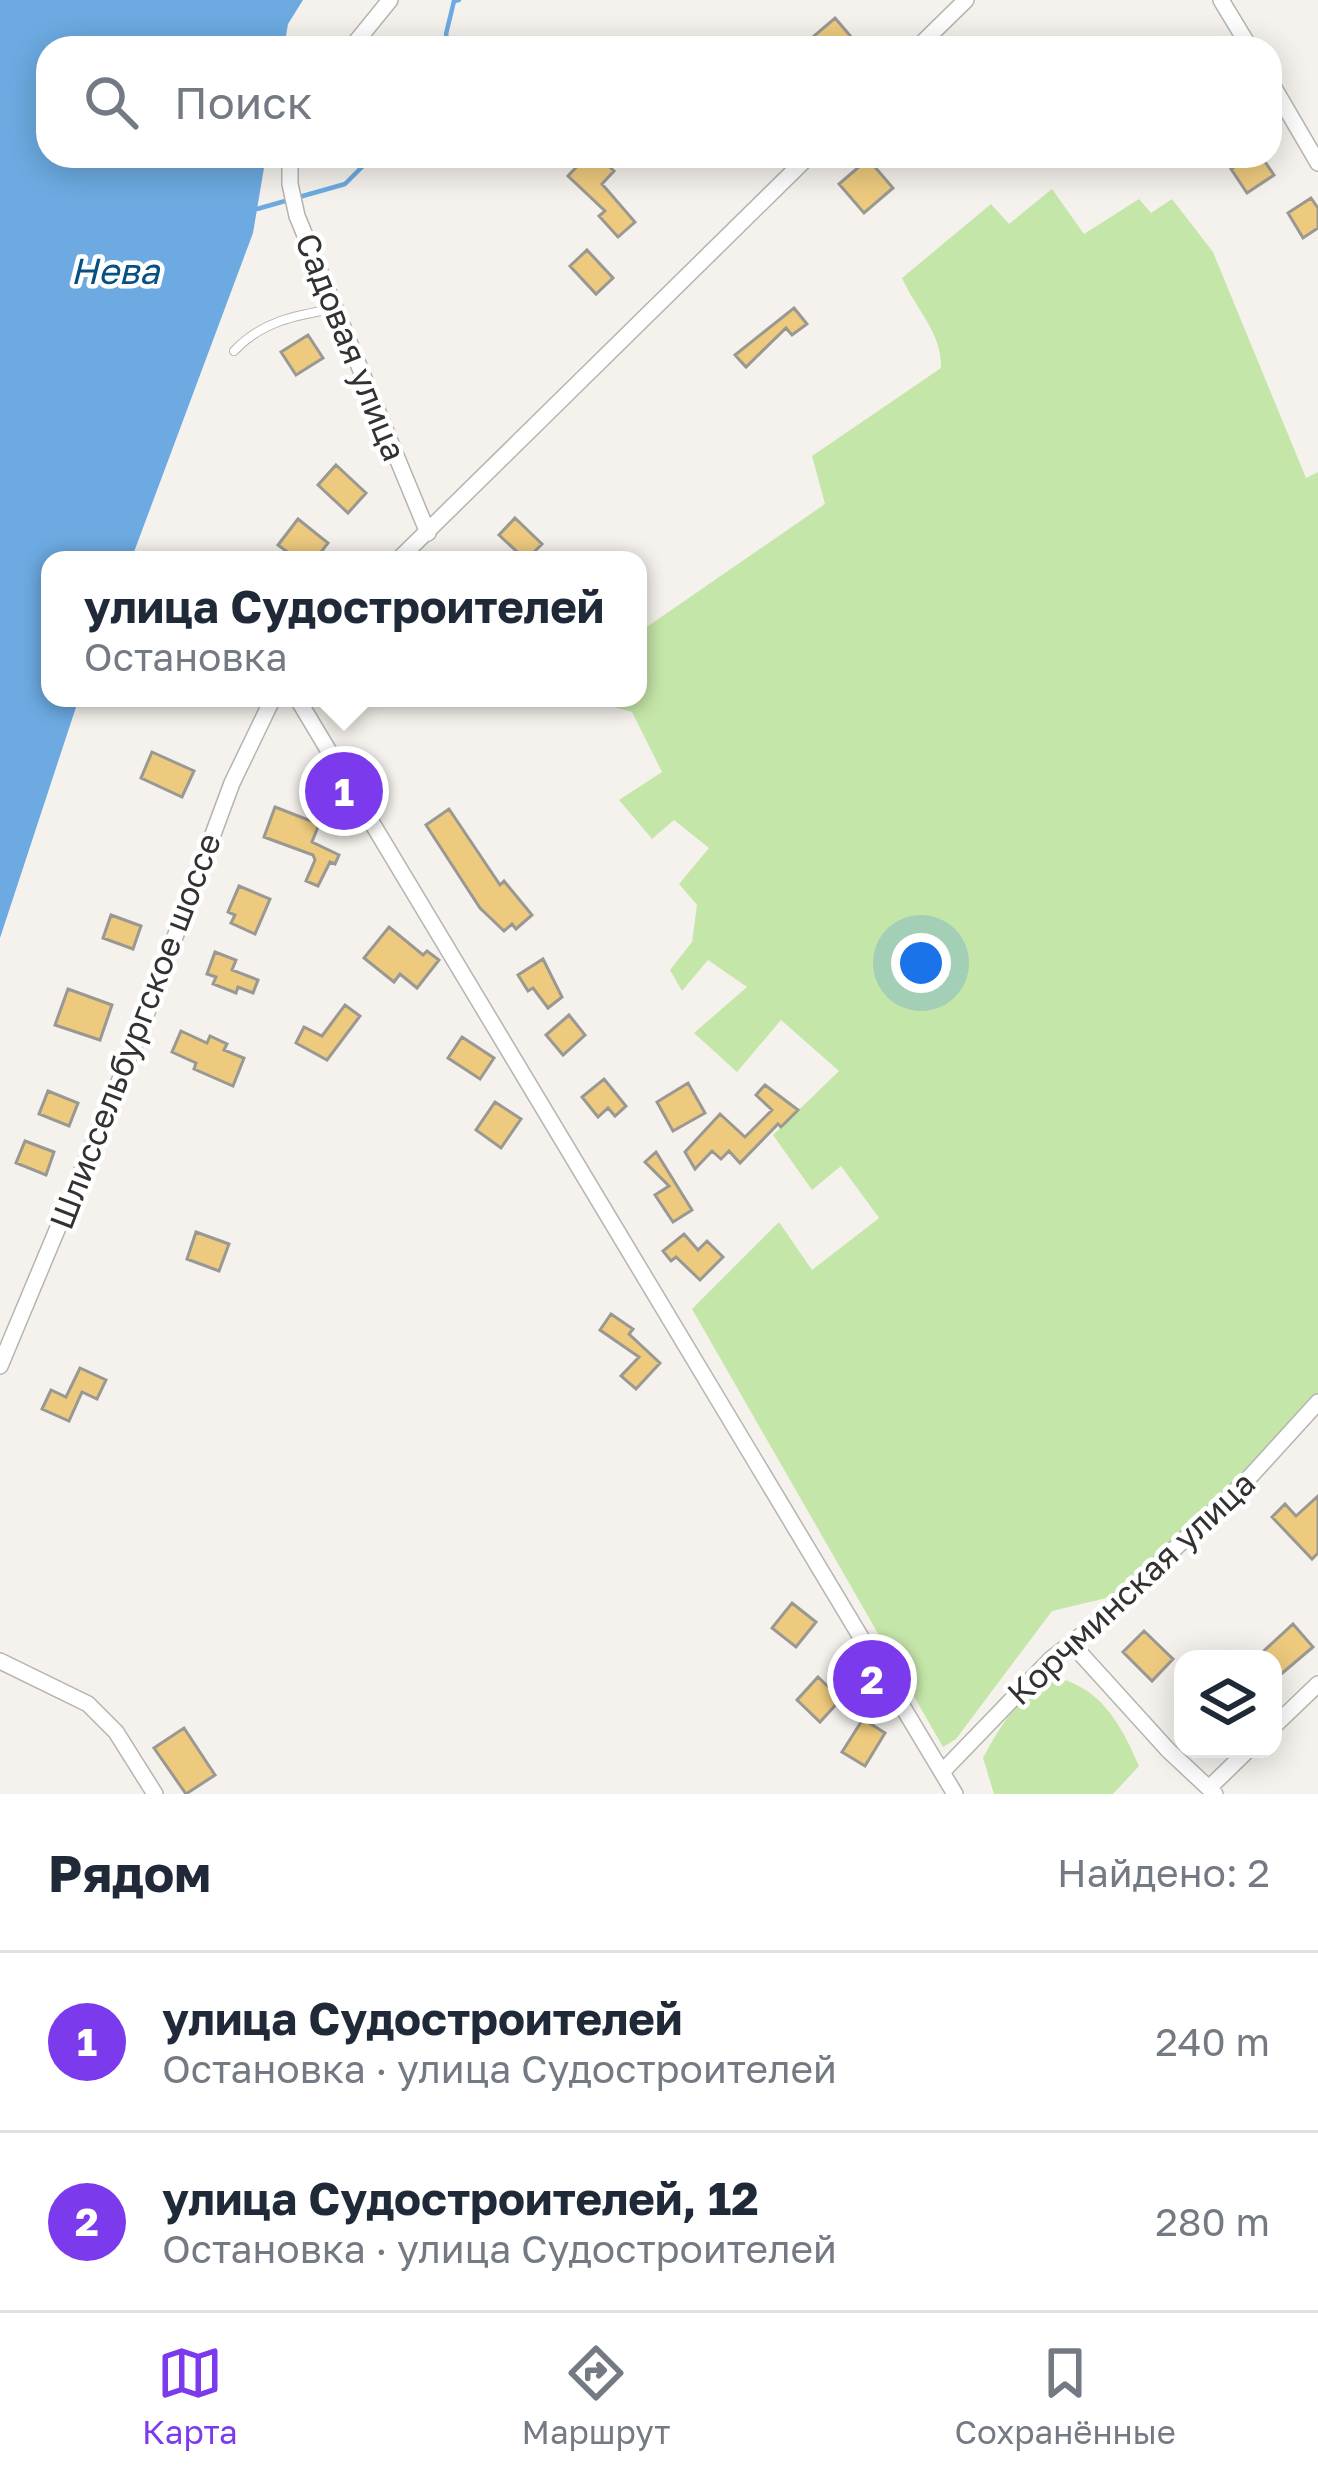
<!DOCTYPE html>
<html lang="ru">
<head>
<meta charset="utf-8">
<style>
  body { margin:0; font-family:"Golos Text",sans-serif; background:#f6f6f7; color:#1f2937 }
  .controls { position:absolute; right:36px; bottom:36px; display:grid; overflow:hidden; border-radius:24px; box-shadow:0 6px 30px #0003 }
  .controls button { width:108px; height:108px; display:grid; place-items:center; padding:0; border:0; border-bottom:3px solid #e0e1e3; background:#fff; color:#1f2937; font:60px sans-serif }
  .you { position:absolute; left:921px; top:963px; width:42px; height:42px; margin:-30px; border:9px solid #fff; border-radius:50%; background:#1a73e8; box-shadow:0 0 0 18px #1a73e833 }
  .badge { display:grid; place-items:center; width:78px; height:78px; border-radius:50%; background:#7c3aed; color:#fff; font-size:39px; font-weight:700 }
  .pin { position:absolute; translate:-50% -50%; border:6px solid #fff; box-shadow:0 3px 12px #0006 }
  .popup { position:absolute; left:41px; top:551px; width:606px; height:156px; box-sizing:border-box; display:grid; place-content:center; border-radius:24px; background:#fff; filter:drop-shadow(0 3px 9px #0005); font-size:39px; white-space:nowrap; color:#747a83 }
  .popup b { font-size:45px; color:#1f2937 }
  .popup::after { content:''; position:absolute; left:50%; top:100%; margin-left:-24px; border:24px solid transparent; border-top-color:#fff }
  .list { margin:0; padding:0; list-style:none }
  h2 { display:flex; justify-content:space-between; align-items:center; height:156px; margin:0; padding:0 48px; font-size:51px }
  h2 small { font-size:39px; font-weight:400; color:#747a83 }
  .list li { display:grid; grid-template-columns:78px 1fr auto; gap:36px; align-items:center; box-sizing:border-box; height:180px; padding:0 48px; border-top:3px solid #e0e1e3 }
  .list b { display:block; font-size:45px; white-space:nowrap }
  .list p { margin:0; font-size:39px; white-space:nowrap; color:#747a83 }
  .list em { font-size:39px; font-style:normal; color:#747a83 }
  .icon { flex:none; width:66px; height:66px; fill:none; stroke:currentColor; stroke-width:2; stroke-linecap:round; stroke-linejoin:round }
  .map { position:relative; flex:none; width:1318px; height:1794px; overflow:hidden }
  .search { position:absolute; background:#fff; box-shadow:0 6px 30px #0003; left:36px; right:36px; top:36px; height:132px; display:flex; align-items:center; gap:30px; box-sizing:border-box; padding:0 42px; border-radius:36px; color:#747a83; font-size:45px }
  .sheet { height:516px; background:#fff }
  nav { display:flex; justify-content:space-around; align-items:center; box-sizing:border-box; height:168px; border-top:3px solid #e0e1e3; background:#fff; font-size:33px; color:#747a83 }
  nav a { display:grid; justify-items:center; gap:6px }
  nav .on { color:#7c3aed }
  .map>svg:first-child { display:block }
</style>
</head>
<body>
<div class="map">
<svg width="1318" height="1794" viewBox="0 0 1318 1794">
  <rect width="100%" height="100%" fill="#f5f2ed"/>
  <path fill="#c5e6a9" d="M1052,189L1084,234L1139,199L1151,213L1172,199L1213,252L1306,478L1318,472V1398L1119,1595L1052,1611L956,1739L943,1747L692,1309L779,1222L812,1270L879,1218L841,1166L812,1190L773,1135L839,1071L781,1020L737,1072L694,1033L747,987L708,960L682,991L670,970L692,942L697,905L679,884L709,848L674,820L652,839L619,800L662,772L632,712L581,698H638V633L825,504L812,456L941,368C942,333 917,311 902,278L991,204L1009,224Z
    M1051,1677C1099,1684 1121,1724 1139,1766L1113,1794H994L983,1758C1000,1726 1019,1695 1051,1677Z"/>
  <path fill="#6caae1" d="M0,0H303L288,24L284,48H48V156H266L253,233L131,560H50V698H79L0,938Z"/>
  <g fill="none" stroke-linecap="round" stroke-linejoin="round">
    <path stroke="#6caae1" stroke-width="4.5" d="M449,48L446,34L454,1L459,0
      M257,209L345,184L373,156"/>
  </g>
  <path fill="#edca7e" stroke="#9a9893" stroke-width="3" d="M835,18L853,39L842,48H800Z
    M587,156H598L614,171L602,184L635,222L618,237L599,216L605,211L568,176Z
    M1251,156H1261L1274,175L1247,193L1231,169Z
    M868,159L893,188L864,213L839,184Z
    M1311,198L1318,208V228L1303,238L1288,213Z
    M587,250L613,278L596,294L570,266Z
    M794,308L807,324L792,335L786,328L746,367L735,355Z
    M308,335L323,358L296,375L281,352Z
    M336,465L366,493L348,513L318,485Z
    M515,518L542,544L526,560L499,535Z
    M298,519L328,543L315,560H298L278,545Z
    M152,752L194,771L182,797L141,778Z
    M275,807L319,824L312,842L339,855L335,864L330,862L318,886L306,881L315,860L313,855L264,837Z
    M449,809L500,885L504,881L532,915L516,929L512,924L504,931L480,908L426,825Z
    M239,886L270,899L255,934L231,923L235,915L228,912Z
    M111,915L141,926L133,949L103,938Z
    M389,927L423,955L427,951L439,960L417,988L400,974L394,982L364,958Z
    M215,952L236,960L232,970L258,980L253,993L238,987L236,993L213,984L216,977L207,974Z
    M543,959L562,997L548,1008L533,988L528,991L518,975Z
    M68,989L112,1005L100,1040L55,1025Z
    M345,1005L360,1016L327,1060L296,1043L304,1027L322,1036Z
    M569,1015L585,1035L563,1055L546,1035Z
    M181,1031L207,1043L210,1036L227,1044L224,1050L244,1058L233,1086L194,1069L196,1063L172,1052Z
    M462,1037L494,1058L480,1079L448,1058Z
    M604,1079L626,1106L615,1116L608,1108L598,1117L582,1097Z
    M688,1083L705,1113L673,1131L657,1102Z
    M765,1085L798,1110L781,1127L778,1124L740,1163L729,1151L721,1159L712,1151L695,1169L685,1152L720,1114L745,1137L772,1110L756,1095Z
    M48,1091L78,1103L69,1126L39,1114Z
    M495,1102L521,1119L501,1148L476,1130Z
    M25,1141L54,1152L46,1175L16,1163Z
    M656,1152L692,1210L673,1222L655,1195L669,1186L645,1162Z
    M196,1232L229,1244L219,1271L187,1259Z
    M684,1234L698,1250L707,1241L723,1257L700,1280L676,1257L671,1261L663,1251Z
    M611,1314L633,1329L629,1334L660,1363L636,1389L621,1376L639,1357L600,1330Z
    M80,1368L106,1380L97,1399L82,1392L69,1421L42,1409L51,1390L66,1397Z
    M1318,1496V1553L1312,1559L1272,1517L1285,1504L1296,1516Z
    M792,1603L816,1622L796,1647L772,1628Z
    M1293,1624L1313,1647L1273,1681V1659H1255Z
    M1144,1631L1173,1659L1152,1681L1123,1652Z
    M818,1677L841,1699L820,1722L797,1700Z
    M863,1719L885,1733L865,1766L842,1752Z
    M184,1728L215,1775L186,1794L154,1748Z"/>
  <g fill="none" stroke-linecap="round" stroke-linejoin="round">
    <defs>
      <path id="lane" d="M234,351C261,322 295,315 334,309"/>
      <path id="street" d="M1221,0L1250,48
        M351,48L390,0
        M917,48L966,0
        M1270,81L1318,163
        M290,156V184L297,216L428,533
        M398,560L809,156
        M297,698L955,1794
        M0,1366L139,1034L232,783L273,698
        M1071,1643L1168,1750L1215,1794
        M0,1661L88,1704L116,1732L155,1794
        M1273,1727L1318,1684
        M942,1772L1051,1659L1092,1627L1248,1479L1318,1402
        M1209,1788L1249,1749"/>
    </defs>
    <use href="#lane" stroke="#b6b4af" stroke-width="10"/>
    <use href="#street" stroke="#b6b4af" stroke-width="18"/>
    <use href="#lane" stroke="#fff" stroke-width="8"/>
    <use href="#street" stroke="#fff" stroke-width="15"/>
  </g>
  <g text-anchor="middle" stroke-width="9" stroke-linejoin="round" paint-order="stroke">
    <g font-size="33" fill="#333230" stroke="#fff">
      <text transform="translate(351 347) rotate(68)" y="12">Садовая улица</text>
      <text transform="translate(135 1031) rotate(-69)" y="12">Шлиссельбургское шоссе</text>
      <text transform="translate(1131 1588) rotate(-43)" y="12">Корчминская улица</text>
    </g>
    <g font-size="36" font-style="italic" fill="#075084" stroke="#fff">
      <text x="115" y="284">Нева</text>
    </g>
  </g>
</svg>
<div class="controls">
<button><svg class="icon" aria-label="layers" viewBox="0 0 24 24"><path d="M12 4l9 5-9 5-9-5zM3 14l9 5 9-5"/></svg></button>
</div>
<div class="you"></div>
<div class="pin badge" style="left:344px;top:791px">1</div>
<div class="popup"><b>улица Судостроителей</b>Остановка</div>
<div class="pin badge" style="left:872px;top:1679px">2</div>
<div class="search"><svg class="icon" aria-label="search" viewBox="0 0 24 24"><circle cx="10" cy="10" r="6"/><path d="M15 15l6 6"/></svg>Поиск</div>
</div>
<section class="sheet">
<h2>Рядом<small>Найдено: 2</small></h2>
<ul class="list">
<li><span class="badge">1</span><div><b>улица Судостроителей</b><p>Остановка · улица Судостроителей</p></div><em>240 m</em></li>
<li><span class="badge">2</span><div><b>улица Судостроителей, 12</b><p>Остановка · улица Судостроителей</p></div><em>280 m</em></li>
</ul>
</section>
<nav>
<a class="on"><svg class="icon" aria-label="map" viewBox="0 0 24 24"><path d="M3 6l6-2 6 2 6-2v14l-6 2-6-2-6 2zM9 4v14M15 6v14"/></svg>Карта</a>
<a><svg class="icon" aria-label="directions" viewBox="0 0 24 24"><path d="M12 3l9 9-9 9-9-9zM9 14v-3h6M13 9l2 2-2 2"/></svg>Маршрут</a>
<a><svg class="icon" aria-label="saved" viewBox="0 0 24 24"><path d="M7 4h10v16l-5-4-5 4z"/></svg>Сохранённые</a>
</nav>
</body>
</html>
